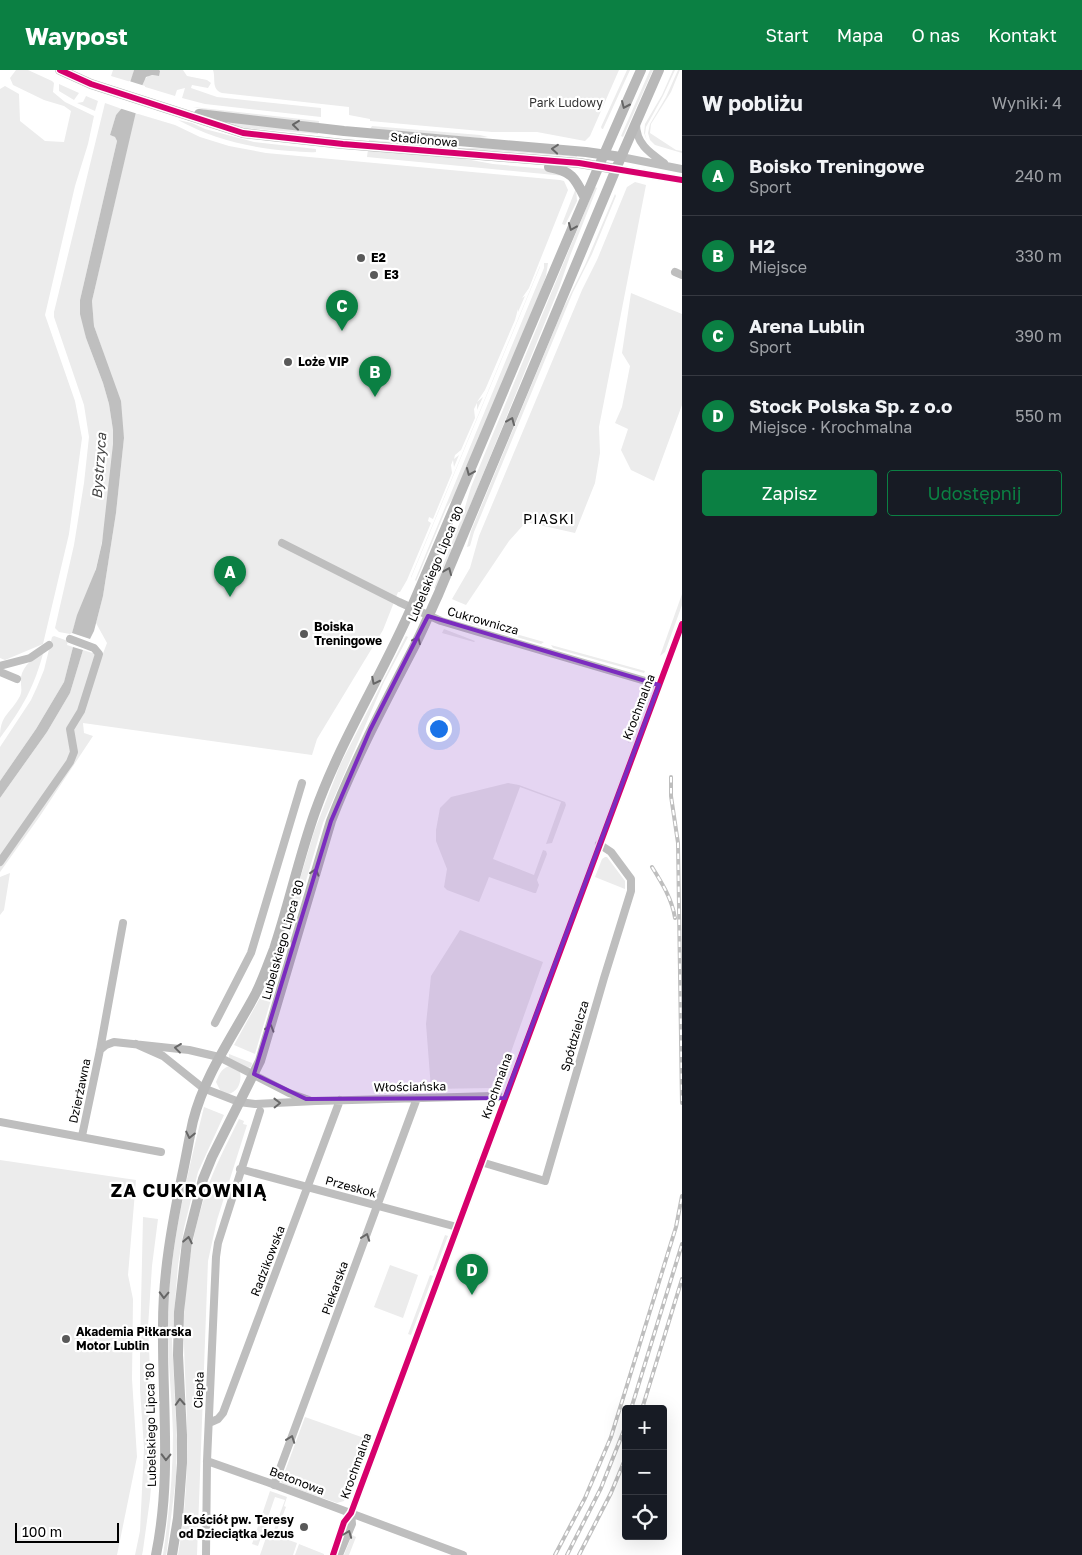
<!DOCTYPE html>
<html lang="pl">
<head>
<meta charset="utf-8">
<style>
  body { margin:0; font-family:"Golos Text",sans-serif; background:#242831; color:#f1f3f6 }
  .controls { position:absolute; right:15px; bottom:15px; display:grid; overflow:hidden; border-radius:5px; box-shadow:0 5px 20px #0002 }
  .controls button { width:45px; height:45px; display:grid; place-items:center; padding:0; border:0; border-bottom:1px solid #363941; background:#171b24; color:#f1f3f6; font:25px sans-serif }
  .scale { position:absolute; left:15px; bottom:12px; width:104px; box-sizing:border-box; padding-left:5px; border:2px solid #000; border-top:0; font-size:14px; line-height:18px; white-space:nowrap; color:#000; -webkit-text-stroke:4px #fff; paint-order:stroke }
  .you { position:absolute; left:438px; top:658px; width:18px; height:18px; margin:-12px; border:4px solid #fff; border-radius:50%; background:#1a73e8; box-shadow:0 0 0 8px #1a73e833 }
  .badge { display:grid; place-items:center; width:32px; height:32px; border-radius:50%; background:#0b8043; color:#fff; font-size:16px; font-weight:700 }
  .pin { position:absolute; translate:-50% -41px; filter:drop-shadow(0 1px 2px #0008) }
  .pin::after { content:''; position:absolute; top:26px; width:18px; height:15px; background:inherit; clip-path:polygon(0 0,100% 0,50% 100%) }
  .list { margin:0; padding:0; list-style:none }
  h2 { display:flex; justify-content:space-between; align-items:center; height:65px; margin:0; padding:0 20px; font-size:21px }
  h2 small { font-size:16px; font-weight:400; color:#9ea1a6 }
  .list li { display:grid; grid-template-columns:32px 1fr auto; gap:15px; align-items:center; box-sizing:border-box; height:80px; padding:0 20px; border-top:1px solid #363941 }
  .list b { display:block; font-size:19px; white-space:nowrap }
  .list p { margin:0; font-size:16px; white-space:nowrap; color:#9ea1a6 }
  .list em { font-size:16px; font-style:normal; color:#9ea1a6 }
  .actions { display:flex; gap:10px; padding:15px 20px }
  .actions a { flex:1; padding:11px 0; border:1px solid #0b8043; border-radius:5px; text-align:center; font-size:18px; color:#0b8043 }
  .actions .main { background:#0b8043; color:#fff }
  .icon { flex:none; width:28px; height:28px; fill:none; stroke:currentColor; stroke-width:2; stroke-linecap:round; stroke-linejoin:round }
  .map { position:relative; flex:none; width:682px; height:1485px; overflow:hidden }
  header { display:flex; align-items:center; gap:30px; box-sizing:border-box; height:70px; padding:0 25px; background:#0b8043; color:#fff }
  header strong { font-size:24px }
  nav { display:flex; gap:28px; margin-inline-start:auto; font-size:18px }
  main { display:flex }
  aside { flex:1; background:#171b24 }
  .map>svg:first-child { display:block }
</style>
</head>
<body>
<header>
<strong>Waypost</strong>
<nav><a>Start</a><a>Mapa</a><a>O nas</a><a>Kontakt</a></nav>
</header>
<main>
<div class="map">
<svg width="682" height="1485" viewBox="0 0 682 1485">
  <rect width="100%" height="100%" fill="#fff"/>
  <path fill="#ececec" d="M16,0H28L52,11L54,13L53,22L65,32L94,46L88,74L75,116L45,245L75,331L82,368L69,464L43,574L5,590L0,588V19L5,16L19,24L20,51L45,71L64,72L71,41L64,36L44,30L13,15L10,8Z
    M113,0H134L131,12L111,6Z
    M159,0H183L187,6L207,10L211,13L208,18L192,15L191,18L217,27L321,38V47L205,34L182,28L185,18L177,20L175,26L142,16L144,10L149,5L159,6Z
    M213,0H619L590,66L585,71L537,62H492L370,51V49L349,45V37L222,23C211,19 216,9 213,0Z
    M627,0H630L603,59H602L601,57Z
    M650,0H653L623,67L621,66Z
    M673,0H675L663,26L646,57L645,64L647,71L644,63L645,54L662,25Z
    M678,0H680L671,22L651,54L650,63L676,80L682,81V83L655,75L650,70L648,63L650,54L666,27Z
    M59,14L79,23L74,30L59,21Z
    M86,26L98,31L95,41L77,33L83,32Z
    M105,33L122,39L116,45L110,65L115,67L117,71L80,230L86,268L103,313L109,334L113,360V374C111,412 106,461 96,498C90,520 78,541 72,563L70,564L59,562L55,558L74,475L84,413L89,367L84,335L54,247V242Z
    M193,37L319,51V54L215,42Z
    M135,43L175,55L200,67L229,76L266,83L560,110L564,111L568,120L529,218L522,228L525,226L518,242V239L515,250L485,320L477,332L483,327L477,340V333L474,339L475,348L461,380L455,385L454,389L459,385L454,397L453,390L451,395L452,403L433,449L429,447L428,451L431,453L407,510L400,522H398L383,560L317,669L312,685L83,653L84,663L93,666L40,746L0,802V728L47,662L70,623L83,580L102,586L107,573L96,553L103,526L116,443L124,368L106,291L94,256L92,231Z
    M178,50L192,53L205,59L254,72L316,79V82C309,83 298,81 290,81C250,78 213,69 178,50Z
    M218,51L318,61V64L245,58Z
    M372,56L480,65L488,67L480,68L370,59Z
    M369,70L460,78H488L577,85V87C507,81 438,78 369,72Z
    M368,79L460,88L493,94L558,100L565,106L367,87Z
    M635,112L646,115L599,357L600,383L595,413L575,463L526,452L509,471L466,535L454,530L452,529L470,498L479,466L582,220L597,190L627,117Z
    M595,117L597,118L570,186L559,218L436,519L434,518L463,444L471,417Z
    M576,118L577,131L565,155L562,154Z
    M615,124L616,126L592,184L573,222L474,462L470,476L467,477L471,461L563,239L585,195Z
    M544,193H548L546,206L542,217L457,422L447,437L416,511L415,510L544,198Z
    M540,196V197L411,508V507Z
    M631,223L682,244V335L654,411L631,400L621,380L628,359L615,353L622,337L630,296L622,283Z
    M682,524V535L665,582L660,586Z
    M450,545L544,572L541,574L449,548Z
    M444,559L475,571L474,572L442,563Z
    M54,566L68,571L67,575L73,577L64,612L36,659L0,711V677L31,630L37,617L44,600L52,567Z
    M406,566L408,567L384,612L323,753L255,984L234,975L267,915L277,886L314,762L340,695Z
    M551,575L645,601L644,603L553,578Z
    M44,580C34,618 23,637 0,668C0,644 10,645 20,626C23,620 20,614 21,607C23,595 35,587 44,580Z
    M643,629L644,636L632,671L628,673Z
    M508,713L519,715L565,732L566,735L552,773L546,774L561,732L520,717L493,789L534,805L543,780L546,781L547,784L537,810L539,815L536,823H534L489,807L479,832L447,820L444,817L447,799L436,771V760L440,738L451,727Z
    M605,787H607L625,811V819L595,807L602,789Z
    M10,803L4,840L0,845V807Z
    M460,860L543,892L500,1013L493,1011L491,1018L431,1019L426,954L431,906Z
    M229,984L252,993L251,997L248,998L229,988Z
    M231,996L240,1002C242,1012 238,1022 228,1024L221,1022L216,1012C220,1003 222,997 231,996Z
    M204,1037L224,1045L198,1102L184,1158L178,1195L172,1270L177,1371L176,1407L167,1480L166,1485H163C169,1445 173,1405 173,1364C172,1325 167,1286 168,1246C170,1175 187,1106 204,1037Z
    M239,1049L244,1051L243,1054L247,1055L217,1150L208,1191L197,1485H178C185,1445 188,1404 187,1364C187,1324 183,1285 184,1246C186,1200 194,1154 210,1111C218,1090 229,1070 239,1049Z
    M0,1090L136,1110L128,1205L133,1229L132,1309L137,1387L117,1485H0Z
    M143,1147L158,1149L152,1196L148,1257L154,1388L150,1392L153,1395L150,1429L143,1480L142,1485H135L140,1461L144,1378L140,1319V1278Z
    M445,1165L448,1166L435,1200L432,1201Z
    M390,1195L418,1205L403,1248L374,1237Z
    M430,1205L433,1206L411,1265L408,1264Z
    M305,1347L367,1369L344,1431L337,1433L283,1414L281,1412Z
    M270,1421L287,1427L284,1436L286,1437L275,1465L297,1473L293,1485H260L269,1459L274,1460L285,1430L275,1427L258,1476L252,1474Z
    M352,1465L356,1467L349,1485H344Z
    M299,1474L324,1484V1485H295Z"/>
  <path fill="#bfbfbf" d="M134,0H159L160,1L159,6L152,5L146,7L142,16L92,231L94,256L121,331L124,368L116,443L103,526L94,561L90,569L72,563L77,545L96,499L102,473L113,374V360L109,334L103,313L86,268L80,244V230L117,71L115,67L110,65L116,45L122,38Z
    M73,577L83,580L70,623L47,662L0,728V711L36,659L64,612Z"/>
  <path fill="#fff" d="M129,11L145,16L138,44L119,38Z"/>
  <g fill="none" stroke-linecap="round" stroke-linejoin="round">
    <path stroke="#bebebe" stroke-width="8" d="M636,54C636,74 650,83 664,93
      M621,87L682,99
      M616,99L682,110
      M675,202L682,205
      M282,473L399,532L441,551L659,615
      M0,596L30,588L49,575
      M0,602L17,609
      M0,792L70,692L74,682L70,659L81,641L99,584L94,578L70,569
      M215,953L251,883L302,713
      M136,974L163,986L203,1018L239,1032L255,1034L316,1031L493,1026L505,1028
      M100,980L106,975L114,972L189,980L219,987L289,1023L309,1030
      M0,1052L161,1082
      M82,1066L100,980L123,853
      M481,1092L545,1111L604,908L631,821V809L611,782L599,774
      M240,1099L457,1157
      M209,1353L218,1349L223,1343L340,1030
      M207,1391L267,1412L463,1485
      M274,1415L417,1028
      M206,1485L207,1391L216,1187L218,1173L260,1041
      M333,1485L344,1452L351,1443L682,554
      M339,1485L352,1454L351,1443"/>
    <path stroke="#b8b8b8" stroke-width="10" d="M60,0L91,14L243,63L343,74L579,93L616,99
      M199,44L344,61L586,82L621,87
      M549,97C572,101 575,108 585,128
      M156,1485C172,1406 162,1334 163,1255C163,1204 172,1155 182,1106C186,1088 189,1069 193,1051C205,1004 233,966 256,923C263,909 268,894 274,879C289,834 299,787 315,742C341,669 383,604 413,534C490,356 562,177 641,0
      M172,1485L178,1448L182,1393V1365L178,1285L179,1242L187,1172L203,1109L212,1087L260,991L331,751C354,691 384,635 414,577C423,560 430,542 438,525L621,87L659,0"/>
    <defs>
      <path id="rail" d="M671,707V726L678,773L682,1033
        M652,797C662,813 672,829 675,848
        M631,1339L682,1174
        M642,1339L682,1209
        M555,1485L585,1428L611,1367L676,1157L682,1126
        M567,1485L601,1418L626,1355
        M579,1485L611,1423L626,1387"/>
    </defs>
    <use href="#rail" stroke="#bebebe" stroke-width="4"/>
    <use href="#rail" stroke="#fff" stroke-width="2" stroke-dasharray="5.5" stroke-linecap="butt"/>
    <defs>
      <path id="cycleway" d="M60,0L91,14L243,63L343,74L579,93L682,110
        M333,1485L344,1452L351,1443L682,554"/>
    </defs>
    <use href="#cycleway" stroke="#fff" stroke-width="9"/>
    <use href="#cycleway" stroke="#d6006c" stroke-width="6"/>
  </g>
  <defs><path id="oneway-chevron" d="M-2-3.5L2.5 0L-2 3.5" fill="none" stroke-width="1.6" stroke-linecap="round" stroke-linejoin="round" transform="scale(1.25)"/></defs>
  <g stroke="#656565">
    <use href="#oneway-chevron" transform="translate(625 35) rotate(114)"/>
    <use href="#oneway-chevron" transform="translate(296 55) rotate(-174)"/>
    <use href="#oneway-chevron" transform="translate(555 79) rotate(-175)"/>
    <use href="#oneway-chevron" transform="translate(572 157) rotate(113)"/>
    <use href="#oneway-chevron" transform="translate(511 351) rotate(-67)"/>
    <use href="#oneway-chevron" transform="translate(470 402) rotate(113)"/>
    <use href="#oneway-chevron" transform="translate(448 501) rotate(-67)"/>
    <use href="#oneway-chevron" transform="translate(417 570) rotate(-65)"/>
    <use href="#oneway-chevron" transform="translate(375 611) rotate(117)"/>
    <use href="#oneway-chevron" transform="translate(315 802) rotate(-73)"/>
    <use href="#oneway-chevron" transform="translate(270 958) rotate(-73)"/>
    <use href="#oneway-chevron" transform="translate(190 1065) rotate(102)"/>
    <use href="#oneway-chevron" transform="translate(188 1170) rotate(-79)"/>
    <use href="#oneway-chevron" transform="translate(164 1225) rotate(92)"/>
    <use href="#oneway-chevron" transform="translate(180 1332) rotate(-93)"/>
    <use href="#oneway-chevron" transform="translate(166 1387) rotate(91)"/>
  </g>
  <g stroke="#686868">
    <use href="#oneway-chevron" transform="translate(178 978) rotate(-173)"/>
    <use href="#oneway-chevron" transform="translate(277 1033) rotate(-1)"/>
    <use href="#oneway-chevron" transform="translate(366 1167) rotate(-70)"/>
    <use href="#oneway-chevron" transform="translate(291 1369) rotate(-70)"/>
    <use href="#oneway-chevron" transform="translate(348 1464) rotate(-69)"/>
  </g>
  <path fill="#7b2cbf" fill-opacity="0.2" stroke="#7b2cbf" stroke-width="4" stroke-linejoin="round" d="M428,546L659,615L505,1028L306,1029L254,1004L331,751L370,660Z"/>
  <g fill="#595959" stroke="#fff" stroke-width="2">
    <circle cx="361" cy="188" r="5"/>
    <circle cx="374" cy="205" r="5"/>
    <circle cx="288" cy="292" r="5"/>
    <circle cx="304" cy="564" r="5"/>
    <circle cx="66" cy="1269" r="5"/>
    <circle cx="304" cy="1457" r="5"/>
  </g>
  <g text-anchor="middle" stroke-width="4.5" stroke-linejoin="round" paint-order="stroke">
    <g font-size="12" fill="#333" stroke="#fff">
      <text x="566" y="37">Park Ludowy</text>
    </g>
    <g font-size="12" fill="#000" stroke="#fff">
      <text transform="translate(424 70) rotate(5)" y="4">Stadionowa</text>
      <text transform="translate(436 494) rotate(-67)" y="4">Lubelskiego Lipca '80</text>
      <text transform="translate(483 551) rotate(16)" y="4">Cukrownicza</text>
      <text transform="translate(639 637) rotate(-69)" y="4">Krochmalna</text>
      <text transform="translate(283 870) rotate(-74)" y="4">Lubelskiego Lipca '80</text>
      <text transform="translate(575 966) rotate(-74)" y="4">Spółdzielcza</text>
      <text transform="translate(497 1016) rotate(-70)" y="4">Krochmalna</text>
      <text transform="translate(410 1017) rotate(-1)" y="4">Włościańska</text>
      <text transform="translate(80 1021) rotate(-78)" y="4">Dzierżawna</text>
      <text transform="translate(351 1117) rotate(15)" y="4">Przeskok</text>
      <text transform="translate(268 1191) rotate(-69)" y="4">Radzikowska</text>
      <text transform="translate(335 1218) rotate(-70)" y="4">Piekarska</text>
      <text transform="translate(199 1320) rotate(-88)" y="4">Ciepła</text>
      <text transform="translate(151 1355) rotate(-91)" y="4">Lubelskiego Lipca '80</text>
      <text transform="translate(356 1396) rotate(-70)" y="4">Krochmalna</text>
      <text transform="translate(297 1411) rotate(21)" y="4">Betonowa</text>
    </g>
    <g font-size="12" font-weight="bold" fill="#000" stroke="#fff" text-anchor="start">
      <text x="371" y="192">E2</text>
      <text x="384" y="209">E3</text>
      <text x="298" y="296">Loże VIP</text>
      <text x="314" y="561">Boiska<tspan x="314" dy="14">Treningowe</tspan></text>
      <text x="76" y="1266">Akademia Piłkarska<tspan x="76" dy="14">Motor Lublin</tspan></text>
      <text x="294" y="1454" text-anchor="end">Kościół pw. Teresy<tspan x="294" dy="14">od Dzieciątka Jezus</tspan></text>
    </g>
    <g font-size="14" font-style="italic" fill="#444" stroke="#fff">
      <text transform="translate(99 396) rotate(-86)" y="5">Bystrzyca</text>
    </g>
    <g font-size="14" letter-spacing="1" fill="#000" stroke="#fff">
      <text x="549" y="454">PIASKI</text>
    </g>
    <g font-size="18" font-weight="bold" letter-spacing="1" fill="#000" stroke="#fff">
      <text x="189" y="1127">ZA CUKROWNIĄ</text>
    </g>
  </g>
</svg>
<div class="controls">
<button>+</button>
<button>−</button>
<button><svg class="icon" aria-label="locate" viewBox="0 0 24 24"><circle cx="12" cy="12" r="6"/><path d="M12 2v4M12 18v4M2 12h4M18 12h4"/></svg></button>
</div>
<div class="scale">100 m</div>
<div class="you"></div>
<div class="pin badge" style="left:230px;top:527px">A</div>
<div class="pin badge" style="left:375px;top:327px">B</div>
<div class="pin badge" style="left:342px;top:261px">C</div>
<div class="pin badge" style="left:472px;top:1225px">D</div>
</div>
<aside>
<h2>W pobliżu<small>Wyniki: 4</small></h2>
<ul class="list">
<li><span class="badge">A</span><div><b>Boisko Treningowe</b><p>Sport</p></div><em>240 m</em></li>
<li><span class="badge">B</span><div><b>H2</b><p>Miejsce</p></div><em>330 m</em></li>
<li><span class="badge">C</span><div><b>Arena Lublin</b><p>Sport</p></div><em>390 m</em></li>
<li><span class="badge">D</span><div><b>Stock Polska Sp. z o.o</b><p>Miejsce · Krochmalna</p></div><em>550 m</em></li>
</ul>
<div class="actions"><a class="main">Zapisz</a><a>Udostępnij</a></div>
</aside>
</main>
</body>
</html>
